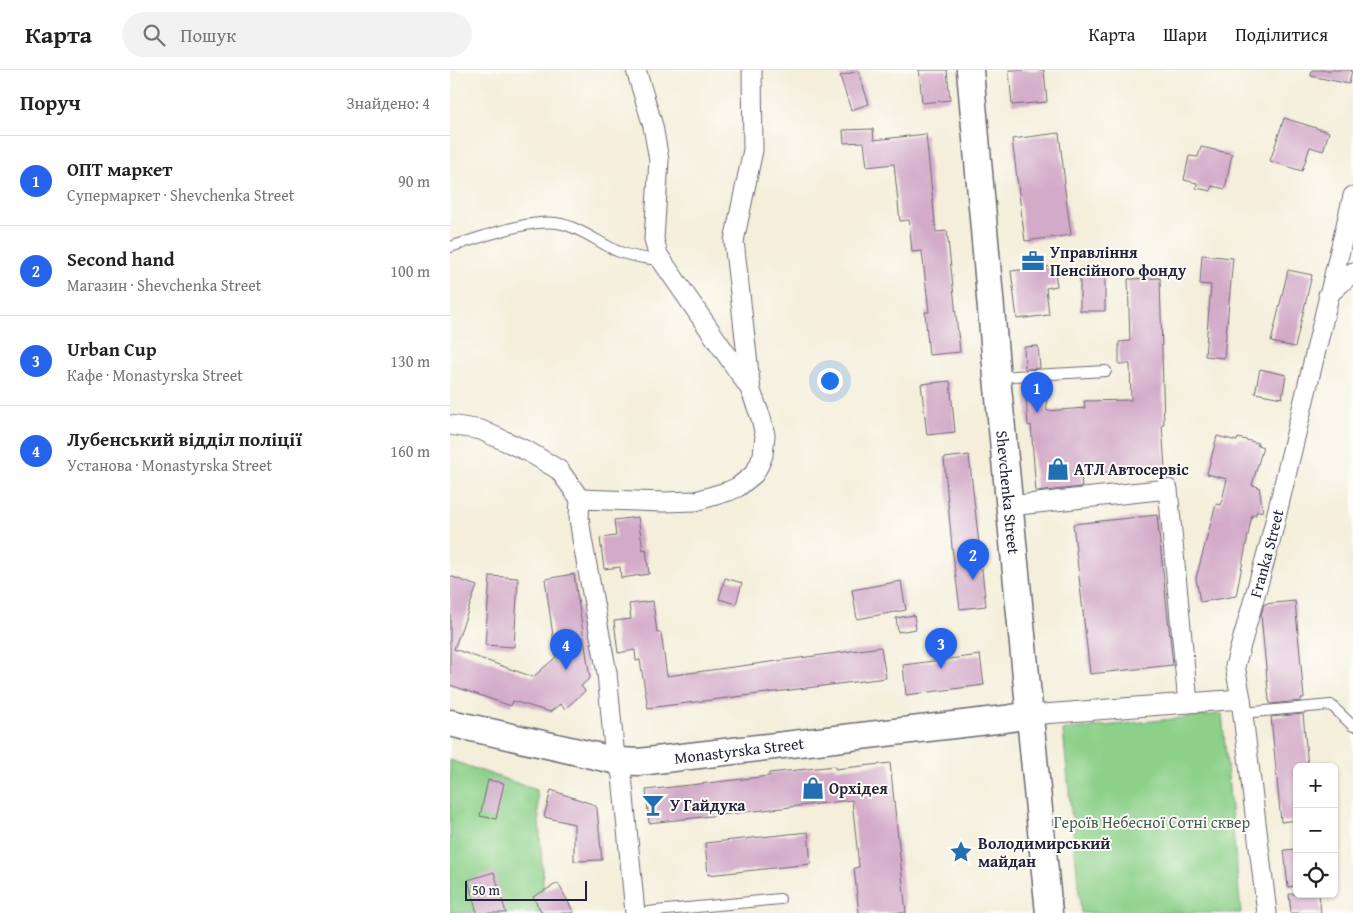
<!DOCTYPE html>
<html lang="uk">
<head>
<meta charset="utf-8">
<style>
  body { margin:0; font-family:"Gentium Book Plus",serif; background:#f2f2f2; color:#222 }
  .controls { position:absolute; right:15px; bottom:15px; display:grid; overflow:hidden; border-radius:8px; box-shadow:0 1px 4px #0004 }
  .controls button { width:45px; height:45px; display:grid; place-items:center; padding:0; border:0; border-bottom:1px solid #e0e0e0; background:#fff; color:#222; font:25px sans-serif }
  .scale { position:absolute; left:15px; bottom:12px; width:122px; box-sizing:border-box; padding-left:5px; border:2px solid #22223b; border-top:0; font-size:14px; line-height:18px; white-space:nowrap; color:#22223b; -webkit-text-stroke:4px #fdfcf7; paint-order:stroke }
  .you { position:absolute; left:379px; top:310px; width:18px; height:18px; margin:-12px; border:4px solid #fff; border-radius:50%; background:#1a73e8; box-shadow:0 0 0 8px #1a73e833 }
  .badge { display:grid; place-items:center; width:32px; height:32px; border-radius:50%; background:#2563eb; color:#fff; font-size:16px; font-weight:700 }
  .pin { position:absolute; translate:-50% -41px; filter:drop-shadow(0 1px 2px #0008) }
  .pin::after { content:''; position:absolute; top:26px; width:18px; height:15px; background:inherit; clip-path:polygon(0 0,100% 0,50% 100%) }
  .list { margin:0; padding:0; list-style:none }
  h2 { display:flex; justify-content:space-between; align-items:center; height:65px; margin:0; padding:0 20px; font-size:21px }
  h2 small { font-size:16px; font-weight:400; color:#767676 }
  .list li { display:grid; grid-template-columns:32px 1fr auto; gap:15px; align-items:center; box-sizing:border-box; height:90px; padding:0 20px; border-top:1px solid #e0e0e0 }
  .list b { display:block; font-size:19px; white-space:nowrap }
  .list p { margin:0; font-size:16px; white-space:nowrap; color:#767676 }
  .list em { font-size:16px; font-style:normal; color:#767676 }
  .icon { flex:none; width:28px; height:28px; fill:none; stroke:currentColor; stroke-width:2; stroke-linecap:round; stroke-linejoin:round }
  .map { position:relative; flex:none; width:903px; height:843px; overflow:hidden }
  header { display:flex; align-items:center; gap:30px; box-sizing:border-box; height:70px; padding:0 25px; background:#fff; border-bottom:1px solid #e0e0e0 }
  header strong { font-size:24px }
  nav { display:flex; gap:28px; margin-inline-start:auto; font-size:18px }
  .search { width:350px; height:45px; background:#f2f2f2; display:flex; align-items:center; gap:12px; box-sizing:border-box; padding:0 18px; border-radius:28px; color:#767676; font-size:19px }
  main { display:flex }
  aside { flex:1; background:#fff }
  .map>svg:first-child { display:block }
</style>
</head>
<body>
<header>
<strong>Карта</strong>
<div class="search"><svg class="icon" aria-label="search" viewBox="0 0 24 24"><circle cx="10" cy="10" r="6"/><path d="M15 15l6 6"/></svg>Пошук</div>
<nav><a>Карта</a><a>Шари</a><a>Поділитися</a></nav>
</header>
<main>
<aside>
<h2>Поруч<small>Знайдено: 4</small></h2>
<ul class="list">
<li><span class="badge">1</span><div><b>ОПТ маркет</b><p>Супермаркет · Shevchenka Street</p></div><em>90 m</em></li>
<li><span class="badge">2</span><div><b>Second hand</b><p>Магазин · Shevchenka Street</p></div><em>100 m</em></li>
<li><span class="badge">3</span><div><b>Urban Cup</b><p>Кафе · Monastyrska Street</p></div><em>130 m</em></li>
<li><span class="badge">4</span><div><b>Лубенський відділ поліції</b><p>Установа · Monastyrska Street</p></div><em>160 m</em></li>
</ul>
</aside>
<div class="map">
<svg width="903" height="843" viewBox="0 0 903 843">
  <rect width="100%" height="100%" fill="#fdfcf7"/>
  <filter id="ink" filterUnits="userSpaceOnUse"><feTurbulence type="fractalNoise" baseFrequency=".02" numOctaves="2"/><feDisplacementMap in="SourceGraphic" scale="10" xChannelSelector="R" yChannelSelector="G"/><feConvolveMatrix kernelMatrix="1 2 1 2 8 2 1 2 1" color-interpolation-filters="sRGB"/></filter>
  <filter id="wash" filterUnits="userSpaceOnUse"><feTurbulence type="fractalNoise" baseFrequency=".0096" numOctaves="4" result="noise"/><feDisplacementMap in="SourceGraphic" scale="20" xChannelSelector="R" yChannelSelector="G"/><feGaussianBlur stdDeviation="1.12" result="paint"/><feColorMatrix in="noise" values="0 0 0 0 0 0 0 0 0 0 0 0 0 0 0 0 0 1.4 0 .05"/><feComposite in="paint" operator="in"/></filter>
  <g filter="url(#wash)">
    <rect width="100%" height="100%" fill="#f4eeda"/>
    <path fill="#8cd089" stroke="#577962" d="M772,644L791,843H631L613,660Z
      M0,690L87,720L95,843H0Z"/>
    <g id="blocks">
      <path fill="#d3abc9" d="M469,0H497L500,30L472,33Z
        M559,0H594L597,32L562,35Z
        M862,0H902L899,14L861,6Z
        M408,1L419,34L401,40L390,6Z
        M834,48L879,62L873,81L860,77L852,101L820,91Z
        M423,59L424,70L476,64L486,162L497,161L510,282L479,285L475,242H479L472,181L462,182L459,150L450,151L444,94L417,97L414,72L394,73L393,60Z
        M609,63L615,113H614L621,165L575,171L562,69Z
        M751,77L782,84L775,119L762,116L761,121L746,118L747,113L734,110L739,86L748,87Z
        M752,185L783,188L774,288L755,286L761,215L750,214Z
        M604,196L607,216L596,218L599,245L567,249L561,201Z
        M630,198L655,199V241H630Z
        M838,200L862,205L845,277L821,272Z
        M710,208L714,355H712L715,398L631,404L632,417L586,422L581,355L578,356L575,315L576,314V312H591V313H596L597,341L635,338L634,331L681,330L680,294H669V272L680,271L678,209Z
        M588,276L590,298L575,299L574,277Z
        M810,299L836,305L832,328L805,323Z
        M500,311L505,362L477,365L471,314Z
        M767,366L787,371L788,368L808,373L807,375L813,377L802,415L809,417L813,441L806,442V445H802L786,526L750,532L746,508L766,434L771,435L777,409L757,404Z
        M519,385L536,536L510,539L502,477L494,388Z
        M707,445L723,595L640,604L623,454Z
        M188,447L193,480L196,479L199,504L171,508L170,497L154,499L150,468L166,466L164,450Z
        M124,504L140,608L131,616L135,621L115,639L110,634L100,642L63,631L61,636L0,615V506L27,516L4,579L83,607L106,587L95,509Z
        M40,506L68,508L64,577L35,575Z
        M275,508L292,513L286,534L269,529Z
        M451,511L456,540L407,549L402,520Z
        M203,531L207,563H211L217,606L431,577L436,608L198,638L190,590L186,591L185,580L168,583L164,551L181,549L179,534Z
        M845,531L854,628H851V631L820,634V631H819L811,545L814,534Z
        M464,545L466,559L448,562L446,548Z
        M530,585L534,615L456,625L453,595Z
        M853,644L858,697H847V750L831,752L821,647Z
        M440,693L456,843H409L404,798L409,797L402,730L199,753L196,720L319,706V703L385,696V699Z
        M38,710L54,713L46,749L30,746Z
        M101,720L145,735L147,739L152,790L124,791V754L94,747Z
        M358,762L361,794L258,805L255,773Z
        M847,779V816L838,817L834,780Z
        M44,802L56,843H27L18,810Z
        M108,813L124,843H92L83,827Z
        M839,824H869L871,843H841Z"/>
    </g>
  </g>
  <g filter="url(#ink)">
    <use href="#blocks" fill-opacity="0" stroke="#6c6973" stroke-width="1"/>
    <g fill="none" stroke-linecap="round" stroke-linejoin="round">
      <defs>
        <path id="lane" d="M0,177C29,168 83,147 112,154C130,158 150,173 167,181C182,187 197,189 212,190
          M548,307L656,301
          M793,643L881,635L903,656
          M194,843L206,841L330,829"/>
        <g id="street">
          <path d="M186,0L203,56L209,90L204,169L208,185L299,317"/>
          <path d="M878,225L903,202"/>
          <path d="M0,355L31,360L79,382L109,400L130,429L129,447L132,469L157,603L164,678L172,706L185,843"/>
          <path d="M130,429L213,432L246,431L279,421L288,417L304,404L309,395L313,385L315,365L311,348L301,321L284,171L303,80L302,0"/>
          <path d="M559,436L718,419L738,633"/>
          <path d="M580,645L791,629"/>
          <path id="s1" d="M817,843L791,629L785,596L820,472L903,126"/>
        </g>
        <g id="secondary">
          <path id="s2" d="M520,0L547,307L599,843"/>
          <path id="s3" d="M0,653L168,691L189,692L555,649L580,645"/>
        </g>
      </defs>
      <use href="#lane" stroke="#6c6973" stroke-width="12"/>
      <use href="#street" stroke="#6c6973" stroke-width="21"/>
      <use href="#secondary" stroke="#6c6973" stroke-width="29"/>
      <use href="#lane" stroke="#fff" stroke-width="10"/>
      <use href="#street" stroke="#fff" stroke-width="19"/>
      <use href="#secondary" stroke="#fff" stroke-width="26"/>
    </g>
  </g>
  <defs>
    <symbol id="office-bare" viewBox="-9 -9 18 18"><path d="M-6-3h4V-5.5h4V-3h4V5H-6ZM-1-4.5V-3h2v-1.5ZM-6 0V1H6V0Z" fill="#1f6fb2" stroke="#fdfcf7" stroke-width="2.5" paint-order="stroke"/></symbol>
    <symbol id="shop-bare" viewBox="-9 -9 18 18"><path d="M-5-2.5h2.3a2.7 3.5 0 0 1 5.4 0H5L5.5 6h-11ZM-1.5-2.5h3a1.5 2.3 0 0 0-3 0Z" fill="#1f6fb2" stroke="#fdfcf7" stroke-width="2.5" paint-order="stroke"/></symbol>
    <symbol id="bar-bare" viewBox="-9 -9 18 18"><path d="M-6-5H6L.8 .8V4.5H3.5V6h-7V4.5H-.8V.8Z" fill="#1f6fb2" stroke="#fdfcf7" stroke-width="2.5" paint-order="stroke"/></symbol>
    <symbol id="sight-bare" viewBox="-9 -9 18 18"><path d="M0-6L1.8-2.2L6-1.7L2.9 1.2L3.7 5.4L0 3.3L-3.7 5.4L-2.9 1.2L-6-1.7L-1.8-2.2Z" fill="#1f6fb2" stroke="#fdfcf7" stroke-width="2.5" paint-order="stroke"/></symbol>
  </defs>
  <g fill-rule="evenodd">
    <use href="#office-bare" x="567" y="175" width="32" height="32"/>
    <use href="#shop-bare" x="592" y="383" width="32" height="32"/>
    <use href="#shop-bare" x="347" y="702" width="32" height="32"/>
    <use href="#bar-bare" x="187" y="719" width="32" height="32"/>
    <use href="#sight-bare" x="495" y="766" width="32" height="32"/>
  </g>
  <g text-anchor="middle" stroke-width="4" stroke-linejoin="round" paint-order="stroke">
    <g font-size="16" font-weight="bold" fill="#22223b" stroke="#fdfcf7" text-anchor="start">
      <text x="600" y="188">Управління<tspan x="600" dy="18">Пенсійного фонду</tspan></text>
      <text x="624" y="405">АТЛ Автосервіс</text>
      <text x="379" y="724">Орхідея</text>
      <text x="220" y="741">У Гайдука</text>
      <text x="528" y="779">Володимирський<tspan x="528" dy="18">майдан</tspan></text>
    </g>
    <g font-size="16" fill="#22223b" stroke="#fdfcf7">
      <text dy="6" stroke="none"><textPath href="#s2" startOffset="424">Shevchenka Street</textPath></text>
      <text dy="6" stroke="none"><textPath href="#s1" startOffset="366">Franka Street</textPath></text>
      <text dy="6" stroke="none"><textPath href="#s3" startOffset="294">Monastyrska Street</textPath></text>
    </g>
    <g font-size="16" fill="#475f56" stroke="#fdfcf7">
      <text x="702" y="758">Героїв Небесної Сотні сквер</text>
    </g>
  </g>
</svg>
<div class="controls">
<button>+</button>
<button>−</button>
<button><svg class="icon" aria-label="locate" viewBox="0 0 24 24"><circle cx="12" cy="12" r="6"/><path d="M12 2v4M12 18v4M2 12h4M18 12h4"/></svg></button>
</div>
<div class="scale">50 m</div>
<div class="you"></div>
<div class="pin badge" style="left:587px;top:343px">1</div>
<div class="pin badge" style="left:523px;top:510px">2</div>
<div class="pin badge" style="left:491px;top:599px">3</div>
<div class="pin badge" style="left:116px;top:600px">4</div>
</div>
</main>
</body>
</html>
